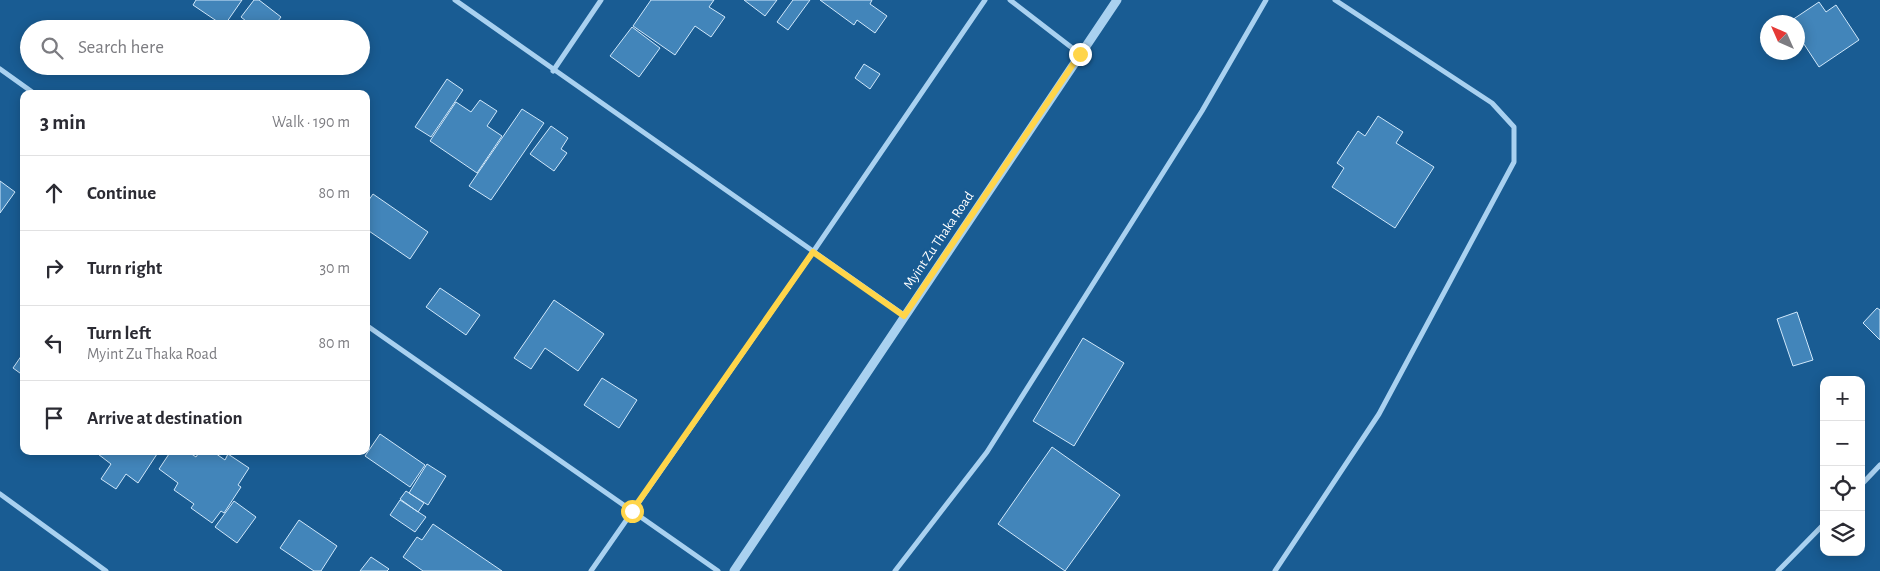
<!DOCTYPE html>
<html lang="en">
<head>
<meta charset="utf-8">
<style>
  body { margin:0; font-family:"Alegreya Sans",sans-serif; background:#f2f2f3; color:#2b2b33 }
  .controls { position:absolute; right:15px; bottom:15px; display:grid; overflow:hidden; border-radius:10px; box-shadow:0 2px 12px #0003 }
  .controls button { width:45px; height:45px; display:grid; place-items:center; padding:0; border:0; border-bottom:1px solid #e1e1e2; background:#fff; color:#2b2b33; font:25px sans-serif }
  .compass { position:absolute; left:1760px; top:15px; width:45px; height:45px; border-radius:50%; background:#fff; box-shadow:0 2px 12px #0003; rotate:315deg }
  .stop { position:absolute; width:15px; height:15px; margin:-11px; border:4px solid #ffd54a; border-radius:50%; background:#fff }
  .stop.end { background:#ffd54a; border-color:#fff; box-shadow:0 1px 5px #0008 }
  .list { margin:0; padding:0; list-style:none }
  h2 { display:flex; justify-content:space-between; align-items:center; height:65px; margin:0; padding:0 20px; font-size:21px }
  h2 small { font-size:16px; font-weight:400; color:#7c7c81 }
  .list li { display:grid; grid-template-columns:32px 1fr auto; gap:15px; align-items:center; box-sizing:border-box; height:75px; padding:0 20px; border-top:1px solid #e1e1e2 }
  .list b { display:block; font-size:19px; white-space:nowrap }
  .list p { margin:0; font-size:16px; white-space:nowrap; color:#7c7c81 }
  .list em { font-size:16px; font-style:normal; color:#7c7c81 }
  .icon { flex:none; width:28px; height:28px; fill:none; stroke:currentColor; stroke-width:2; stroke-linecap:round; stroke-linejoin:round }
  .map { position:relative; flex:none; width:1880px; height:571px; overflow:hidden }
  .search { position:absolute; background:#fff; box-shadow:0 2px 12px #0003; left:20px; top:20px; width:350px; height:55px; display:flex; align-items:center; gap:12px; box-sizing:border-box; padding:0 18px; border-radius:28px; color:#7c7c81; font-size:19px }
  .panel { position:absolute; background:#fff; box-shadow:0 2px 12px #0003; left:20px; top:90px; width:350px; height:365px; border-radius:10px }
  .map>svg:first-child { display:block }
</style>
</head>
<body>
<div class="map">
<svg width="1880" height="571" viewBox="0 0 1880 571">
  <rect width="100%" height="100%" fill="#195c93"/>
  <path fill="#4285ba" stroke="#d0e8fb" d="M196,0H242L224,26L193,5Z
    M254,0H259L281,17L272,29H256L241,17Z
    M651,0H714L709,7L725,17L711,37L695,26L675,55L633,26Z
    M744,0H777L765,16Z
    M793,0H810L788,30L777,22Z
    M820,0H872L870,4L887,16L875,33L857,20L854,25Z
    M1819,2L1826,12L1836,5L1859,40L1819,67L1798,35V22H1789Z
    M632,27L660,48L639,77L610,56Z
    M864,64L880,74L870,89L855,78Z
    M447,79L463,90L431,137L415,127Z
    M480,100L497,111L487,126L502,136L477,173L430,141L456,102L471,112Z
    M522,109L544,123L491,200L469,186Z
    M1378,116L1403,132L1396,143L1434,167L1395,228L1332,187L1344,168L1337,163L1358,131L1365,136Z
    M551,126L568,138L561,149L567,153L554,171L530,154Z
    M0,181L15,192L0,213Z
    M373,194L428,232L410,259L366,229V204Z
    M440,288L480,315L466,335L426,307Z
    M554,300L604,334L578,371L545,348L531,369L514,358Z
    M1877,308L1880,310V340L1863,323Z
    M1797,312L1813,360L1793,366L1777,319Z
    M1083,338L1124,363L1074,446L1033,421Z
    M24,352V376L13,368Z
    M602,378L637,400L619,428L584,405Z
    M380,434L425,465L410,487L365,456Z
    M1052,447L1120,495L1065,571L998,524Z
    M94,451H159L138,483L126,474L116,489L101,479L111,464Z
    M171,451H187L196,457L200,451H212L225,460L228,454L249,468L238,485L241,487L224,513L221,511L212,523L191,508L194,504L174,490L178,483L159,469Z
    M427,464L446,476L428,505L409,493Z
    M406,491L424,503L418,512L400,499Z
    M400,500L426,517L415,532L390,515Z
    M234,501L256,517L237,543L215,527Z
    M299,520L337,546L321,571H314L280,548Z
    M433,524L502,571H423L403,557L417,537L422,540Z
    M371,557L389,569L387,571H360Z"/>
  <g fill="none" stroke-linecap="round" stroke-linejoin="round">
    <path stroke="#a9d1f0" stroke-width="5" d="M455,0L904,315
      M1010,0L1080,54
      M0,69L35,94
      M553,71L601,0
      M366,325L718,571
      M1861,485L1880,465
      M0,494L106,571
      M591,571L813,252L985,0
      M895,571L987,452L1202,111L1266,0
      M1275,571L1379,414L1514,162V127L1492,103L1335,0
      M1778,571L1824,524"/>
    <path stroke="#a9d1f0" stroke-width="9" d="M734,571L1117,0"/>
  </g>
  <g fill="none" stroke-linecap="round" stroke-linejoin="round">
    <path stroke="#ffd54a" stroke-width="6" d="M632,511L813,252L904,316L1080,54"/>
  </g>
  <g text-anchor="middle" stroke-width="4.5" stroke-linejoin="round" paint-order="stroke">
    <g font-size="14" fill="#fff" stroke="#195c93">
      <text transform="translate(938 240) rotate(-56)" y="5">Myint Zu Thaka Road</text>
    </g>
  </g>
</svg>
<div class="controls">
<button>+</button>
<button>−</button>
<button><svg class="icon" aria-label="locate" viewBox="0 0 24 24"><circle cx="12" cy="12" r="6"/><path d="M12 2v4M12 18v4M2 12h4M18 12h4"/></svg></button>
<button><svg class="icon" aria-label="layers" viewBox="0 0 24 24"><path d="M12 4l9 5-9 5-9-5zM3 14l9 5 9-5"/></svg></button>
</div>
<svg class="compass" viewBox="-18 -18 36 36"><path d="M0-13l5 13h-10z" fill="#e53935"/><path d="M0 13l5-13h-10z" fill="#7c7c81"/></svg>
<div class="stop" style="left:632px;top:511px"></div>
<div class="stop end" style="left:1080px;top:54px"></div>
<div class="search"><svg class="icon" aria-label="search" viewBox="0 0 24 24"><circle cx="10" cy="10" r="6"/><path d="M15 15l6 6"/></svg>Search here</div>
<section class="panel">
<h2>3 min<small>Walk · 190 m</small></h2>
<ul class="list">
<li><svg class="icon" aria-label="ahead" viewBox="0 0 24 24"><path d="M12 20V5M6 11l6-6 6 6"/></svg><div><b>Continue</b></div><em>80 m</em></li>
<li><svg class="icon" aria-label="right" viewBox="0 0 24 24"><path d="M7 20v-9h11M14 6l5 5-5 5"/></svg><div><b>Turn right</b></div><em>30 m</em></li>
<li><svg class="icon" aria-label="left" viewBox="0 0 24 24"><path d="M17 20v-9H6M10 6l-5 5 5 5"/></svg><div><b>Turn left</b><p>Myint Zu Thaka Road</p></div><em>80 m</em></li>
<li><svg class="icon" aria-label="arrive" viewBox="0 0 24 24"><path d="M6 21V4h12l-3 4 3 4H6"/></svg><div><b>Arrive at destination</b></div></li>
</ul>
</section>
</div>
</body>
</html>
